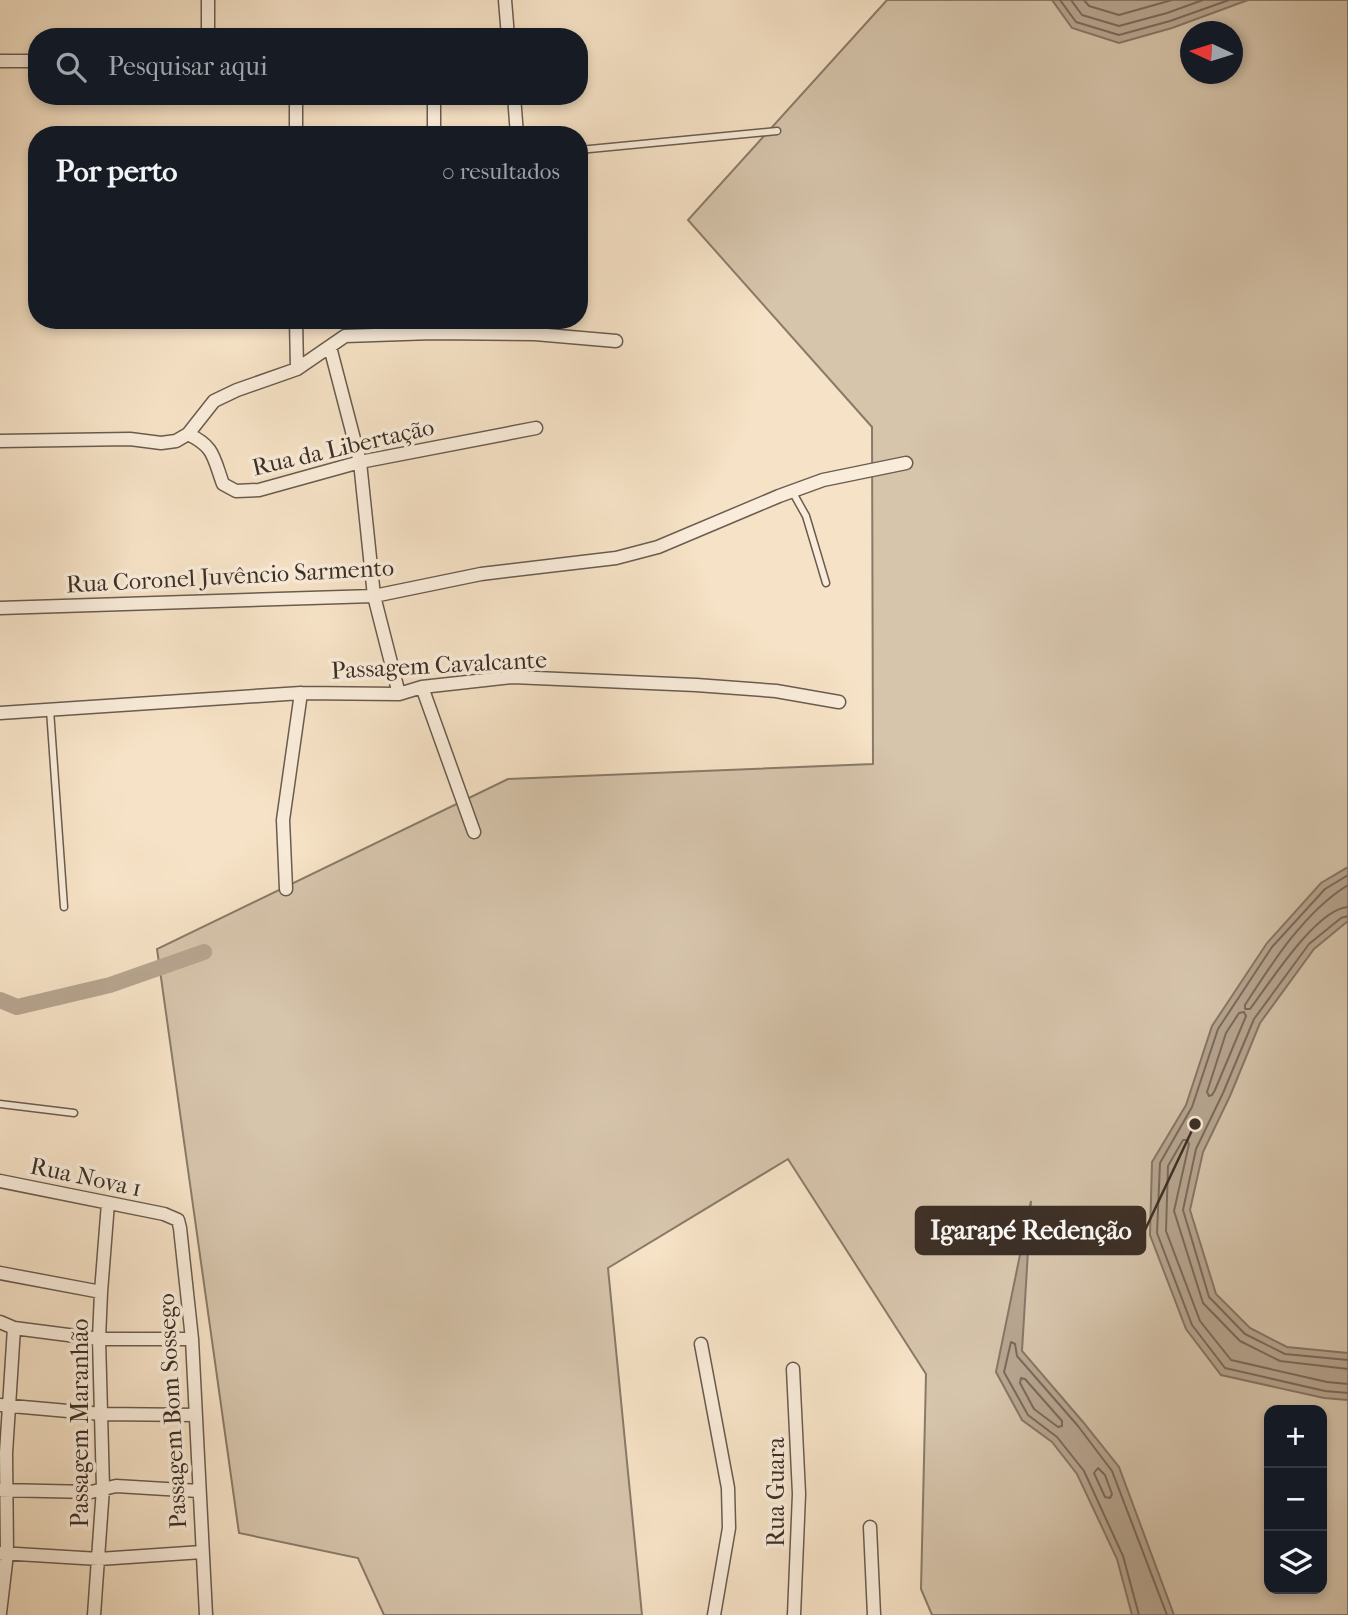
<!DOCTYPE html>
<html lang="pt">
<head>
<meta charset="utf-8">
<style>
  body { margin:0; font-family:"IM FELL French Canon",serif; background:#242831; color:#f1f3f6 }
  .controls { position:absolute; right:21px; bottom:21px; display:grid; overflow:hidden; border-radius:14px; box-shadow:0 4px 10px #0003 }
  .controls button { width:63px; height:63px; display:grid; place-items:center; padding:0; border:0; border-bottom:2px solid #363941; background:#171b24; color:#f1f3f6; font:35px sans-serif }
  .compass { position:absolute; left:1180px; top:21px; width:63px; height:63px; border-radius:50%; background:#171b24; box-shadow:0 4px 10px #0003; rotate:274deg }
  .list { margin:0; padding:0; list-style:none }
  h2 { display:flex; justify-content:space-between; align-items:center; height:91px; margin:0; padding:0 28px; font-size:30px }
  h2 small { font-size:23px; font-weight:400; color:#9ea1a6 }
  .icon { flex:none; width:38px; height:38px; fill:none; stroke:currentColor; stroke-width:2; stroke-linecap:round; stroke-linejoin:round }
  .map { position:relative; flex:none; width:1348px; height:1615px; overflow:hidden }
  .search { position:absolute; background:#171b24; box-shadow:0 4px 10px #0003; left:28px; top:28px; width:560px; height:77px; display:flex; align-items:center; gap:18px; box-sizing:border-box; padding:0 24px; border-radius:28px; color:#9ea1a6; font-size:26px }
  .panel { position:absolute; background:#171b24; box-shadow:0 4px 10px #0003; left:28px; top:126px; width:560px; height:203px; border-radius:28px }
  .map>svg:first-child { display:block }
</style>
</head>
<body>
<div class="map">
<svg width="1348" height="1615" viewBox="0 0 1348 1615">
  <rect width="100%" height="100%" fill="#f6e2c6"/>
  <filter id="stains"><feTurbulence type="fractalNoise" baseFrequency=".00286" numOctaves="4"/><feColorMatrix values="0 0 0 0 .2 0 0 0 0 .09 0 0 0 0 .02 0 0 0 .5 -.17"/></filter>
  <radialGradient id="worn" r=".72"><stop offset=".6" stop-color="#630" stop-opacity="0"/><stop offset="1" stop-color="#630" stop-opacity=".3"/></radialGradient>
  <path fill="#d6c4ab" stroke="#897a68" stroke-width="2" fill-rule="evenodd" d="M887,0H1348V1615H932L921,1589L926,1374L788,1159L608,1268L642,1615H384L358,1558L239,1533L157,949L508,779L873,764L872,427L688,220ZM1190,32H1232V74H1190ZM1269,1410H1322V1589H1269Z"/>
  <path fill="#b7a590" stroke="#867666" stroke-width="2" d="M1052,0H1248L1172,28L1119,43L1072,28Z
    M1348,867V921L1314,949L1260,1023L1230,1096L1203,1152L1190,1210L1216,1294L1250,1328L1287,1347L1348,1353V1400L1324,1398L1221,1375L1186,1329L1150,1235L1152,1162L1186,1105L1212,1026L1267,943L1321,883Z
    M1031,1201L1022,1351L1083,1422L1119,1467L1174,1615H1132L1117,1559L1077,1474L1052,1442L1022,1420L996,1372Z"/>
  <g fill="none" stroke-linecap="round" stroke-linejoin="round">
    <path stroke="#7a6a5b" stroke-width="2" d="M1060,0L1076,22L1119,35L1170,21L1229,0
      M1071,0L1082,15L1119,26L1167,13L1203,0
      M1084,0L1089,6L1119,15L1172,0
      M1348,875L1325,889L1272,947L1218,1029L1192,1107L1160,1163L1157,1233L1192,1325L1225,1368L1325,1391L1348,1393
      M1348,885C1305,911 1272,963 1245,1005V1009H1250C1269,984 1316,909 1348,907
      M1348,916L1341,918L1309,944L1254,1019L1223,1093L1196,1149L1183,1210L1209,1297L1245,1334L1285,1354L1348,1360
      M1244,1012L1246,1016L1215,1090L1212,1095L1209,1096L1207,1092L1226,1033L1239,1013Z
      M1348,1369L1280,1361L1240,1341L1203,1303L1174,1211L1189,1144L1187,1140H1183L1168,1166L1166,1231L1200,1321L1231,1360L1327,1382L1348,1384
      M1021,1378L1025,1379L1062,1421V1426L1058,1427L1034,1409L1020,1383Z
      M1098,1468L1105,1475L1112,1494L1110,1498L1105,1497L1094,1473Z
      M1139,1615L1123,1556L1084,1471L1057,1437L1028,1415L1004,1372L1011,1342L1015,1344L1017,1356L1078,1426L1112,1471L1167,1615"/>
    <path stroke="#b7a590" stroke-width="16" d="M0,1000L17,1007L110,985L204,952"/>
    <defs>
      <path id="service" d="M579,150L777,131
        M792,491L806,516L826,583
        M50,710L64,907
        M0,1104L74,1113"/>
      <path id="minor" d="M208,0V37
        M505,0L508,37
        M476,37L508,35
        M0,61H37
        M296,96V135
        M514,96L517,135
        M434,135V96
        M296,320L297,369
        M534,320L535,334
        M330,347L360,462L374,596L399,694
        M188,434C215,447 213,457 223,484L236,491L259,490L360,462L536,428
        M0,441L130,439L161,443L176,441L188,434L214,401L237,390L297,369L345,336L433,333L535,334L616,341
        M0,608L374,596L481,574L616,558L658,547L779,496L823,480L906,463
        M422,687L474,832
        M0,713L301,693L399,694L422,687L513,677L696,685L776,691L839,702
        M286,889L283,820L301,693
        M0,1181L164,1214L178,1220L180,1228L192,1339L206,1615
        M0,1273L101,1292L99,1339L103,1488L94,1615
        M101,1292L108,1203
        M0,1322L14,1328L99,1339H192
        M701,1344L728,1488L729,1528L714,1615
        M793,1369L799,1494L794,1615
        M0,1405L102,1414L196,1415
        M0,1490L91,1492L116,1486L199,1491
        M870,1527L874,1615
        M0,1553L99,1559L202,1552
        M0,1613L7,1554L6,1453L14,1328"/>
    </defs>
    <use href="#service" stroke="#6a5c4e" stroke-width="9"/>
    <use href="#minor" stroke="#6a5c4e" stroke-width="15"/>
    <use href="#service" stroke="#f9ecda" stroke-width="6"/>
    <use href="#minor" stroke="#f9ecda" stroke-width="12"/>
  </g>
  <g text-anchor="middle" stroke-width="7" stroke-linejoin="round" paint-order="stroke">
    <g font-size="24" fill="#3c2f26" stroke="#f9ecda">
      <text transform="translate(343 447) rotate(-13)" y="8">Rua da Libertação</text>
      <text transform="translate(230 576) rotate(-3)" y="8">Rua Coronel Juvêncio Sarmento</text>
      <text transform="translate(439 665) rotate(-3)" y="8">Passagem Cavalcante</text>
      <text transform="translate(86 1177) rotate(12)" y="8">Rua Nova 1</text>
      <text transform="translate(172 1411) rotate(-93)" y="8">Passagem Bom Sossego</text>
      <text transform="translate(80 1423) rotate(-90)" y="8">Passagem Maranhão</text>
      <text transform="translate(776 1492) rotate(-90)" y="8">Rua Guara</text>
    </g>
  </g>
  <path fill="none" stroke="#3c2f26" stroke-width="2.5" d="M1195 1124L1145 1230"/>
  <circle fill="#3c2f26" stroke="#f9ecda" stroke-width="2.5" cx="1195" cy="1124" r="7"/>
  <rect fill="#3c2f26" stroke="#3c2f26" stroke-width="2.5" x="916" y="1207" width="229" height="47" rx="7"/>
  <g font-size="26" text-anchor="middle" font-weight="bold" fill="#fff">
    <text x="1031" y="1239">Igarapé Redenção</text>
  </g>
  <rect width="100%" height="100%" filter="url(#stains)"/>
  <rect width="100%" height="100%" fill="url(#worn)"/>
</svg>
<div class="controls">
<button>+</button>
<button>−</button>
<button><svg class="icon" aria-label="layers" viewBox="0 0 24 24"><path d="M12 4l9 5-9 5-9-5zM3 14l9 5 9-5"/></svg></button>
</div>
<svg class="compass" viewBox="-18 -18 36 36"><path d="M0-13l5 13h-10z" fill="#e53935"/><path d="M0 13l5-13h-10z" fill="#9ea1a6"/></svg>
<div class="search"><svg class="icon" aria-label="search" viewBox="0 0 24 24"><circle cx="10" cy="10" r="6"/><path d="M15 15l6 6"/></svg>Pesquisar aqui</div>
<section class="panel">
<h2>Por perto<small>0 resultados</small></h2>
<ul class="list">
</ul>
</section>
</div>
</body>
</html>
